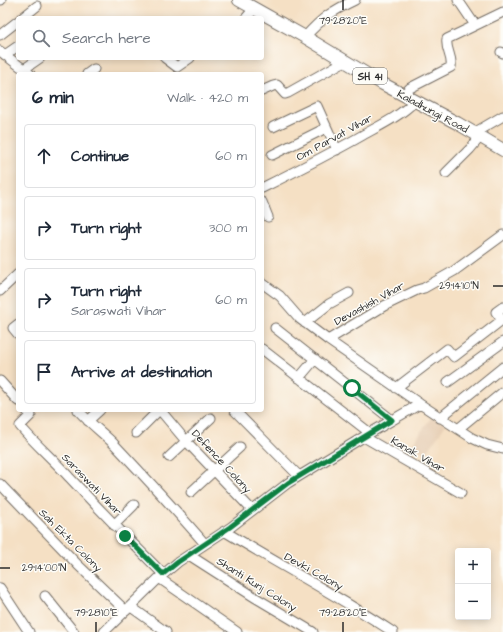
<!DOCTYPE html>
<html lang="en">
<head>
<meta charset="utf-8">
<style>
  body { margin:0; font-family:"Architects Daughter",sans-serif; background:#f6f6f7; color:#1f2937 }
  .controls { position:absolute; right:12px; bottom:12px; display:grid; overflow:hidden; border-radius:4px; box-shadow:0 2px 10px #0003 }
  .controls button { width:36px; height:36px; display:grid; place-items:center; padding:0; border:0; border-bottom:1px solid #e0e1e3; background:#fff; color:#1f2937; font:20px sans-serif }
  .stop { position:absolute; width:12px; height:12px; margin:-9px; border:3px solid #0b8043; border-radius:50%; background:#fff }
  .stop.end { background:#0b8043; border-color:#fff; box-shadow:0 1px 4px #0008 }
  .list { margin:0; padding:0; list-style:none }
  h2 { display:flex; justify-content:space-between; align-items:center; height:52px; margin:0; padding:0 16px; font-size:17px }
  h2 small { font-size:13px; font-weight:400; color:#747a83 }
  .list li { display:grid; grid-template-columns:26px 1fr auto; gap:12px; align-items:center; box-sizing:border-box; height:64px; margin:0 8px 8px; padding:0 8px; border:1px solid #e0e1e3; border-radius:4px }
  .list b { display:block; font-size:15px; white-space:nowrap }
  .list p { margin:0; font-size:13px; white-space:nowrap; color:#747a83 }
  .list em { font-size:13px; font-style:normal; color:#747a83 }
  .icon { flex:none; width:22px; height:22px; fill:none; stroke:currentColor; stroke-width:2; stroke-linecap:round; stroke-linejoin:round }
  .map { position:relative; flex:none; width:503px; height:632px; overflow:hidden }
  .search { position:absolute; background:#fff; box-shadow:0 2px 10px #0003; left:16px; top:16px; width:248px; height:44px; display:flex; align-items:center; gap:10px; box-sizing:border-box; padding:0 14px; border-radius:4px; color:#747a83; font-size:15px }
  .panel { position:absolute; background:#fff; box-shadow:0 2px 10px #0003; left:16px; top:72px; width:248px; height:340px; border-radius:4px }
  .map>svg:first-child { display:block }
</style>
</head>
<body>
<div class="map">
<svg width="503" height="632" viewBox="0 0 503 632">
  <rect width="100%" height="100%" fill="#fdfcf7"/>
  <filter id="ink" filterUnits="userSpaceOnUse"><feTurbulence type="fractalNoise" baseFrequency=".025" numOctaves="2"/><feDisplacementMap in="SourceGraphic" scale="8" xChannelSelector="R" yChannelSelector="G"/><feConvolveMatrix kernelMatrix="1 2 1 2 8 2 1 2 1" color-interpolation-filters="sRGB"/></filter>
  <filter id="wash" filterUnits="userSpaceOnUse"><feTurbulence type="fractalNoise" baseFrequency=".012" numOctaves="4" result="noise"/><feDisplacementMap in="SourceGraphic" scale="16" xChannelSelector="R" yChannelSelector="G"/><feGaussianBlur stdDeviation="0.9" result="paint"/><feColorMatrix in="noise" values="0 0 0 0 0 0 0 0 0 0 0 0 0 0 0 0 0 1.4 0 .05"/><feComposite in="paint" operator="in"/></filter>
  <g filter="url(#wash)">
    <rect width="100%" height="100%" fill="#f5e0c4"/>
    <path fill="#e7cfb5" d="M432,416L446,424L426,454L412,445Z"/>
  </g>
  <g filter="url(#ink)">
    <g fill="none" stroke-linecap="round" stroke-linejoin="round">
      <defs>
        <path id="minor" d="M0,0H1
          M458,0L475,25
          M22,18L37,6
          M246,18L254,9
          M0,35L18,21
          M305,37C322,18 332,11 355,0
          M0,51L30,74
          M501,52L503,53
          M5,55L18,46
          M165,58L177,67L190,58
          M24,69L40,58
          M87,74L94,69
          M262,91L273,86L277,85L285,94L288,93L345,61
          M403,95L410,88L451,67C453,57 445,49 447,39L503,12
          M273,127L317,106L337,150
          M474,133L503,116
          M272,155L326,128
          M446,173L470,149L480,137
          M262,188C296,171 330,154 363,135C381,125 400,116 415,101
          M262,202L268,217
          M262,283L280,296L300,319L328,340L420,404L472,438L487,445L503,449
          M0,291L18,274
          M305,323L329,304L349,293
          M18,324L13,328L18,334
          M275,328L392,420
          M328,340L384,306L417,290L424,288L454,271L503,235
          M262,349L370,433
          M299,378L315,359
          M0,381L18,401
          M448,382L503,342
          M396,388L447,349L454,357L502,320L496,312L503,307
          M26,410L31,415L20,426C35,444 53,459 69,477C100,510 131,542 163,574
          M78,410C89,423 102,432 114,444C145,477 176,510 205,544
          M160,410L186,441L252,510
          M234,410L299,476
          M440,418L503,367
          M88,421L100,410
          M458,429L503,392
          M136,433L159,410
          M364,437L461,493
          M169,457L211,418
          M0,484L78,565L126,611
          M191,492L240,447
          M114,525L134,505
          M224,531C280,565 338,596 393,632
          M189,555L256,598L313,632
          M159,578L237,632
          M0,588L29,632
          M45,596L74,632
          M131,607L166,632
          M104,632L159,578L178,562L231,527L288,483L370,433L420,404"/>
        <path id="major" d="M239,0L305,37L383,84L457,123L503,150"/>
      </defs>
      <use href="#minor" stroke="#726a61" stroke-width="11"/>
      <use href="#major" stroke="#726a61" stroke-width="14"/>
      <use href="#minor" stroke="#fff" stroke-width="9"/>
      <use href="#major" stroke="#fff" stroke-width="12"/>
    </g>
  </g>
  <g fill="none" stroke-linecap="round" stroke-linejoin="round" filter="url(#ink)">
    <path stroke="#0b8043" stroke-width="5" d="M125,536L163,574L178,562L230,527L288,483L392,420L352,388"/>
  </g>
  <path fill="none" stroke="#2b2b2b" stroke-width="1.5" d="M343,0V10M493,286H503M0,568H10M96,622V632M343,622V632"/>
  <g text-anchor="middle" stroke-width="3" stroke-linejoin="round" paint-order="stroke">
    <rect fill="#fdfcf7" stroke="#6a6a68" stroke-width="1" x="353" y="68" width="34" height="16" rx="3"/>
    <g font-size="10" font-weight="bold" fill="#2b2b2b">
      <text x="370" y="80">SH 41</text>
    </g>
    <g font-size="11" fill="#2b2b2b" stroke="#fdfcf7">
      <text transform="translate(433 111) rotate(28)" y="4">Kaladhungi Road</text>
      <text transform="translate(334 137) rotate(-29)" y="4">Om Parvat Vihar</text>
      <text transform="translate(369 303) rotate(-29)" y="4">Devashish Vihar</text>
      <text transform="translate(418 454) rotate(30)" y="4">Kanak Vihar</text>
      <text transform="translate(222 461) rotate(47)" y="4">Defence Colony</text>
      <text transform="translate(92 484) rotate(46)" y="4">Saraswati Vihar</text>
      <text transform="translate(71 540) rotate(45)" y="4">Sah Ekta Colony</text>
      <text transform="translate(314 571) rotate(29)" y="4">Devki Colony</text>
      <text transform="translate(257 584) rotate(32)" y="4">Shanti Kunj Colony</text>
    </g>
  </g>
  <g font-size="10" text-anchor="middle" fill="#2b2b2b" stroke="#fdfcf7" stroke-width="3" stroke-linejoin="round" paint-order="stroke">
    <text x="343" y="24">79°28'20"E</text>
    <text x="459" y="289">29°14'10"N</text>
    <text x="44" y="571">29°14'00"N</text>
    <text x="96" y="616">79°28'10"E</text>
    <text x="343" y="616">79°28'20"E</text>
  </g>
</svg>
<div class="controls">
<button>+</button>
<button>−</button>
</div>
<div class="stop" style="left:352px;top:388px"></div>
<div class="stop end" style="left:125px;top:536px"></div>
<div class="search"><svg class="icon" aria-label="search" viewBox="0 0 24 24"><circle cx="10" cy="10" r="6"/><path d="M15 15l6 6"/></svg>Search here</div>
<section class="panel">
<h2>6 min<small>Walk · 420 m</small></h2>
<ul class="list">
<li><svg class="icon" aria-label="ahead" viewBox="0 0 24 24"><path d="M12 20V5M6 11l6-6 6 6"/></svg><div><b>Continue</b></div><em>60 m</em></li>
<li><svg class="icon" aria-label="right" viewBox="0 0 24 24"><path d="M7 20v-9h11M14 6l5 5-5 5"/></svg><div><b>Turn right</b></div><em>300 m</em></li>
<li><svg class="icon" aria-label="right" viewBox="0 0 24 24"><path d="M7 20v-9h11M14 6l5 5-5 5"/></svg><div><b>Turn right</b><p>Saraswati Vihar</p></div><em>60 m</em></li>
<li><svg class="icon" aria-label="arrive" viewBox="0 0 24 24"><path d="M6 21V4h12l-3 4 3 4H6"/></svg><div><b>Arrive at destination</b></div></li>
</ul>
</section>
</div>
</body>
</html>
